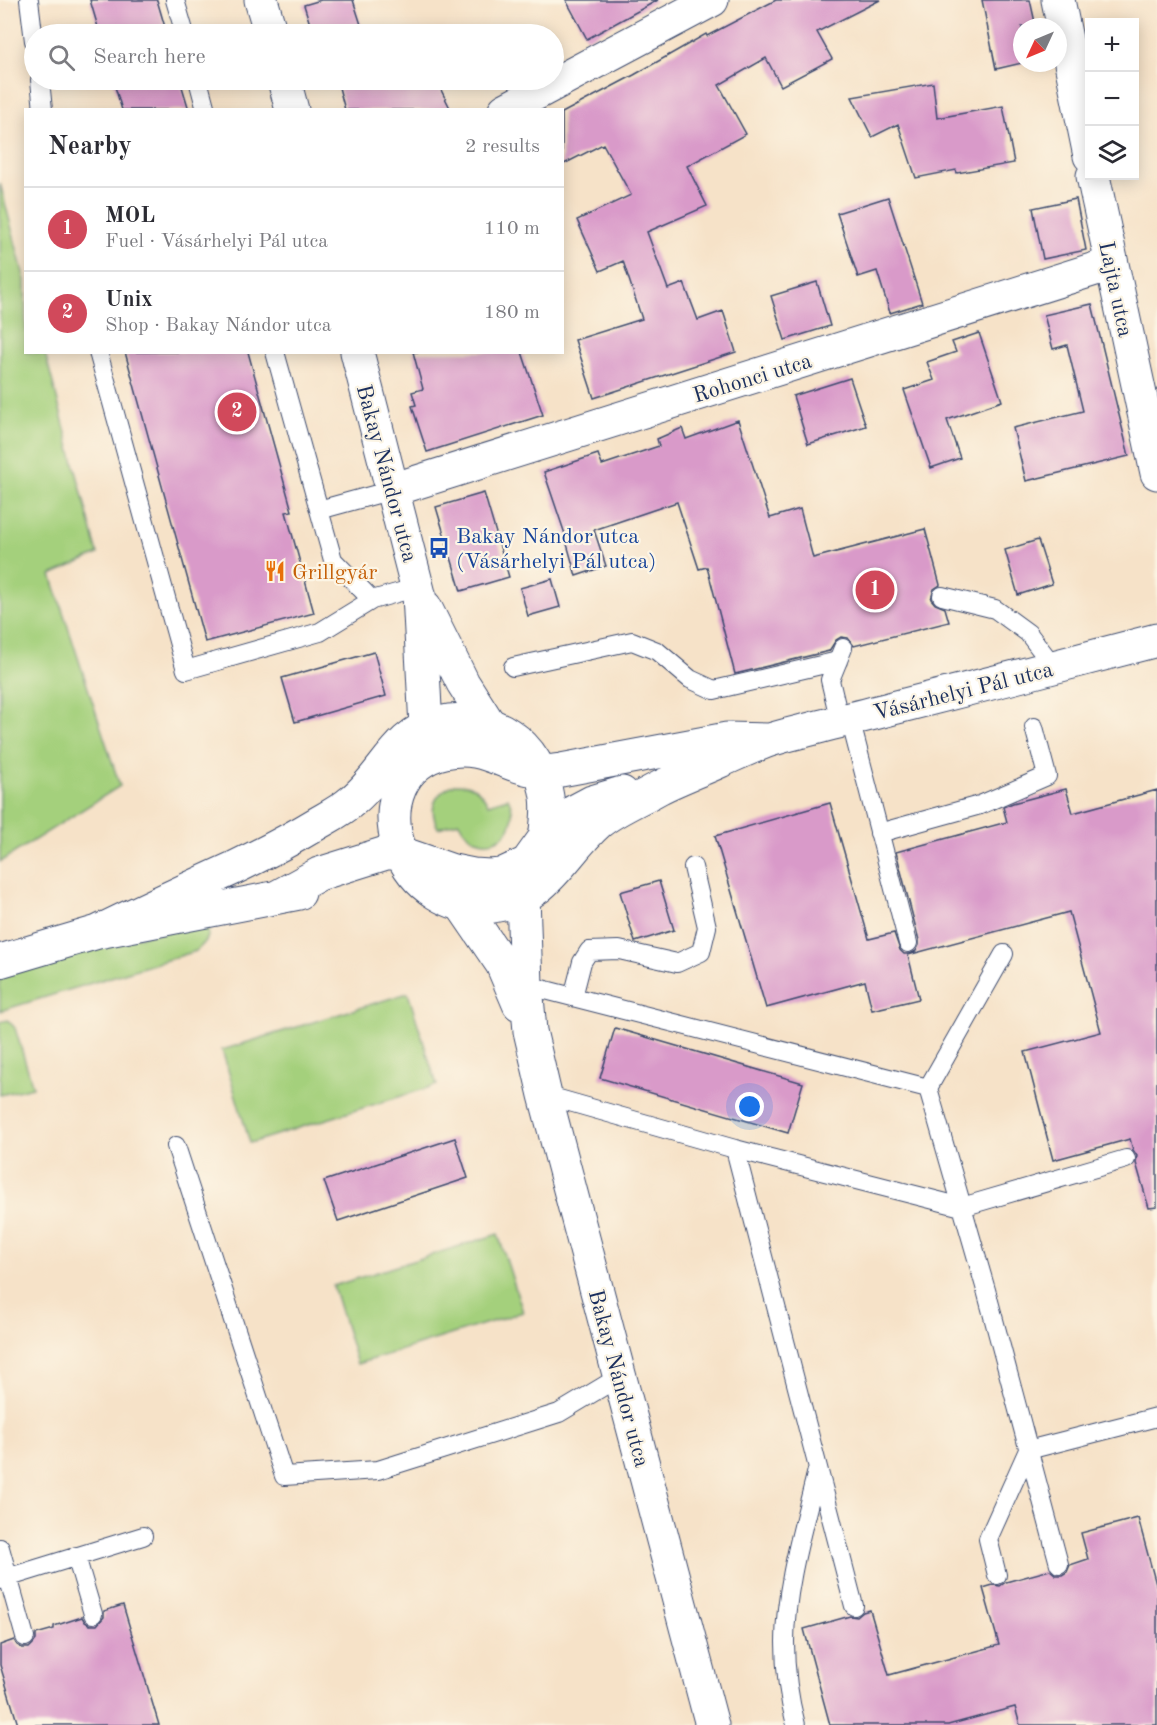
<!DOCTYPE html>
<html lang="en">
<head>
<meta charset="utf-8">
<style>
  body { margin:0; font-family:"Old Standard TT",serif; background:#f2f2f3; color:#2b2b33 }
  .controls { position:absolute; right:18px; top:18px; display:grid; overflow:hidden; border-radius:0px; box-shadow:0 3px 15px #0003 }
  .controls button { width:54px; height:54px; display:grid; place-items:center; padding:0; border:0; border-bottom:2px solid #e1e1e2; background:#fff; color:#2b2b33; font:30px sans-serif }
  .compass { position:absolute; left:1013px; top:18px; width:54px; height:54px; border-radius:50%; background:#fff; box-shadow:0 3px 15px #0003; rotate:226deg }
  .you { position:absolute; left:750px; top:1107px; width:21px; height:21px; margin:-15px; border:4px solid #fff; border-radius:50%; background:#1a73e8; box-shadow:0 0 0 9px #1a73e833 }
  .badge { display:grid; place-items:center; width:39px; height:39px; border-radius:50%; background:#d1495b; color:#fff; font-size:20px; font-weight:700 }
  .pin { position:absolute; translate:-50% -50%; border:3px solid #fff; box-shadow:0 2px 6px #0006 }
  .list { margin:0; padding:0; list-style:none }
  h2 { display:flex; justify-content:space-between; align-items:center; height:78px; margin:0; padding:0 24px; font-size:26px }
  h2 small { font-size:20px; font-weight:400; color:#7c7c81 }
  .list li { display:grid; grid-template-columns:39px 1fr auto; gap:18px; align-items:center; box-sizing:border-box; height:84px; padding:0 24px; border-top:2px solid #e1e1e2 }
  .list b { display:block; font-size:22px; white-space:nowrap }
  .list p { margin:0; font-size:20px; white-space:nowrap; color:#7c7c81 }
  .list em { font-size:20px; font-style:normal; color:#7c7c81 }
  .icon { flex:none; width:33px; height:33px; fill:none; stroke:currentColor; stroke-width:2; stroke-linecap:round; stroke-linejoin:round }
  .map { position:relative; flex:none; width:1157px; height:1725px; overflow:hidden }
  .search { position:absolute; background:#fff; box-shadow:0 3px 15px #0003; left:24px; top:24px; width:540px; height:66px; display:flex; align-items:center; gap:15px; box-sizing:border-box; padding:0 21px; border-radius:33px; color:#7c7c81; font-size:22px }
  .panel { position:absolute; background:#fff; box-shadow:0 3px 15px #0003; left:24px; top:108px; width:540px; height:246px; border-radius:0px }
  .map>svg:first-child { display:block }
</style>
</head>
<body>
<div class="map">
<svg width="1157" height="1725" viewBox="0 0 1157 1725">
  <rect width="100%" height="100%" fill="#fcf5e5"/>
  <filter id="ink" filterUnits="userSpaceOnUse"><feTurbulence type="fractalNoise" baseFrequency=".0167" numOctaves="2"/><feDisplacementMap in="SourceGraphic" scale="12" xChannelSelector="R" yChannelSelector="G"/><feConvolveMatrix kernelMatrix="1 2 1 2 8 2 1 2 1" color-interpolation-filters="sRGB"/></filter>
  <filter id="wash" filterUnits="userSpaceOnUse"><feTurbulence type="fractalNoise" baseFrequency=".008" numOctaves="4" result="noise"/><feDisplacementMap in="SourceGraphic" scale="24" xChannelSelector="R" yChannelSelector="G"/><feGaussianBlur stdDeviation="1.35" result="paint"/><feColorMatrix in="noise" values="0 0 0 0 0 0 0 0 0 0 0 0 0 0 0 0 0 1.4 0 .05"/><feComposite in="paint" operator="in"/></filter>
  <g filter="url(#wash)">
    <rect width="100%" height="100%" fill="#f6e2c8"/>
    <path fill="#a4d07c" stroke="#60806d" stroke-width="1.5" d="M0,183L25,280L26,352L45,353L98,554L51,575L120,786L0,862Z
      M455,784C473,784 479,788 488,804L508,798C527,836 479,862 459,822L438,828C428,808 434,793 455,784Z
      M208,924C210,939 207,941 196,951L0,1011V976L114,941Z
      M408,993L437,1085L250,1143L222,1050Z
      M8,1020L15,1028L33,1087L0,1095V1022Z
      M498,1234L523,1312L357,1364L333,1286Z"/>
    <g id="blocks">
      <path fill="#d99ac9" d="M90,0H157L167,34H100Z
        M321,0H353L364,34H313L304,5Z
        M566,0H658L587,39Z
        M776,0H880L817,32L832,59L781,86L766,58L719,85L746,134L687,166L707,206L647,232L668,289L684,283L698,320L723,311L736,352L594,398L575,340L642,319L623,261L600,271L577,220L631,195L603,144L562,165V113L634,75L706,34L707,36Z
        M982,0H1030L1036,27H1022V63L996,69Z
        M113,80H180L189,110H122Z
        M337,80H436L451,110H345Z
        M933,83L937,118L1003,106L1014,163L957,173L956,170L916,178L898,124L872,137L852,97Z
        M888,197L922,303L890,313L877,271L858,277L837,213Z
        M1076,199L1086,250L1043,259L1033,208Z
        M817,282L830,326L785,340L771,296Z
        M1092,304L1129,456L1026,481L1013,428L1083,411L1067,345L1053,349L1044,315Z
        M979,333L1002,401L947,420L960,458L931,468L904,390L934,380L927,362L956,352L952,342Z
        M125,352H248L292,511L286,512L314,613L205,642Z
        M413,352H522L543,415L427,452L412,406L416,405L412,392L423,389Z
        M850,378L866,426L808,444L793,396Z
        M738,420L770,518L800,509L813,558L925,529L940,585L934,589L931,599L935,604L945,608L949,622L854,646L848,638L841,637L836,640L829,651L735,674L707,567L699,569L677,502L594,530L606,566L576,576L567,544L568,543L544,472L598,454L602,465L659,446L657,439L682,428L686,439Z
        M484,493L509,577L461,591L436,507Z
        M1038,540L1052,584L1018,595L1005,550Z
        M552,579L560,607L528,616L520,588Z
        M374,652L386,696L295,722L282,678Z
        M1066,789L1073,813L1157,790V1207L1149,1208L1136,1163L1137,1156L1133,1150L1130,1139L1053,1160L1025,1052L1101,1032L1069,912L908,955L919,999L872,1010L865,981L766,1008L715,836L830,803L869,939L894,933L900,950L904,954H910L916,951L919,945V940L896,852L1007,822L1003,807L1013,803Z
        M659,881L674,930L635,942L620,892Z
        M615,1028L803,1083L788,1133L600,1078Z
        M455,1138L468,1178L338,1221L324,1181Z
        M1138,1518L1157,1588V1725H1020L1015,1707L948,1725H830L804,1629L850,1616L857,1617L863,1612L870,1610L889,1675L999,1645L983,1588L993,1585L1000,1586L1006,1582L1050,1570L1056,1575H1062L1067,1572L1070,1565L1088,1559L1081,1533Z
        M123,1605L159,1725H18L0,1665V1645L14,1640L17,1645L22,1648H29L33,1644L36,1640V1634L54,1629V1626L82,1617L85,1622L90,1625H97L104,1617V1611Z"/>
    </g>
  </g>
  <g filter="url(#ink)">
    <use href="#blocks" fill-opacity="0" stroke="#3c4a6e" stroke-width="1.5"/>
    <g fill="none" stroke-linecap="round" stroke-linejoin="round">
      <defs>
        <path id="service" d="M29,0L34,41
          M175,0L185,34
          M40,80L43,110
          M198,80L206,110
          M98,352L186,670L320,632L372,600
          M275,352L333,560L372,600L418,587
          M319,510L392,490
          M942,596L995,609L1028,633L1054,667
          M513,667L632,641L657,651L690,679L714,690L838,661
          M850,719L908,943
          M840,722L830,680L843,648
          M879,833L980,805L1047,776L1034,727
          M1004,954L928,1088L986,1290L1059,1564
          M526,985L928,1088
          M573,997L582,962L589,951L619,950L677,963L701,952L707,927L693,867
          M545,1095L735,1149L962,1207L1126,1159
          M176,1146L284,1476L378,1470L559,1413L619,1377
          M735,1149L854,1606
          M0,1548L25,1637
          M76,1556L93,1614
          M997,1575L988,1539L1028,1450L1157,1417
          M0,1580L143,1536
          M796,1725C789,1699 785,1669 785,1642C785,1586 804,1525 817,1470"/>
        <path id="minor" d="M1058,0L1090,156
          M505,110L712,0
          M1093,176L1157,473
          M392,490L1111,264
          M526,869L523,896L526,985L530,1031L545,1095L712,1725
          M461,904L502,964L519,1004"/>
        <path id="tertiary" d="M261,0L271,34
          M284,80L292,110
          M357,352L419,594L426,727L420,753
          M425,607L463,683L489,724"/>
        <path id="secondary" d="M770,740L727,739L561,770C554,771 546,772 540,771C504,767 484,743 445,752C400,762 385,806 399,847C413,886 452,911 493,906C547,899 562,855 598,823C613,810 637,800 655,790C675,779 698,771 720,761C736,754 753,746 770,740C782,736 795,733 807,730C837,722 867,715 897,707C984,685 1070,663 1157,640
          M277,897L319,874L386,853H401L453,871L473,875L490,876L501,875L527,863L545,838L575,811L592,802L622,793
          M98,932C143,910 188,889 234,868C263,854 290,840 318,823C330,816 342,810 352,801C383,777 397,733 438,723C491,710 539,743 547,797C549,811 547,824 545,838
          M0,961L98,932L299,893"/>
      </defs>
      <use href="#service" stroke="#3c4a6e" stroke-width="20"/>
      <use href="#minor" stroke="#3c4a6e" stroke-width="35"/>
      <use href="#tertiary" stroke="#3c4a6e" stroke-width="35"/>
      <use href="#secondary" stroke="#3c4a6e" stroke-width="35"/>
      <use href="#service" stroke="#fff" stroke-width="18"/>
      <use href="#minor" stroke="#fff" stroke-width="33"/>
      <use href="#tertiary" stroke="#fff" stroke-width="33"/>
      <use href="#secondary" stroke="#fff" stroke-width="33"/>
    </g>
  </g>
  <defs>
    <symbol id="bus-bare" viewBox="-9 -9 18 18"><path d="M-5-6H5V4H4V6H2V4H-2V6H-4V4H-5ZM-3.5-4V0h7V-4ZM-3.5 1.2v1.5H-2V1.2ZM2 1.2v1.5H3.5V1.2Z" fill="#1a4fb4" stroke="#fcf5e5" stroke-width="2.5" paint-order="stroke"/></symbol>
    <symbol id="restaurant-bare" viewBox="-9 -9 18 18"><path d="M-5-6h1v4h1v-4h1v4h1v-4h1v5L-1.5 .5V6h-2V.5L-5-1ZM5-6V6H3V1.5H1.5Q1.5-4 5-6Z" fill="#e8710a" stroke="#fcf5e5" stroke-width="2.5" paint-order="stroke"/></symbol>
  </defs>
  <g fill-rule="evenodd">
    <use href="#bus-bare" x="424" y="533" width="30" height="30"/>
    <use href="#restaurant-bare" x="260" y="556" width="30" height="30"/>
  </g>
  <g text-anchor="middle" stroke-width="4.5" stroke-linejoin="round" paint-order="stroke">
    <g font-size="22" fill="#1b2f5e" stroke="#fcf5e5">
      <text transform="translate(1117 289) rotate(78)" y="8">Lajta utca</text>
      <text transform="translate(752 377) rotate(-17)" y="8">Rohonci utca</text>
      <text transform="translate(388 473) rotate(75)" y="8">Bakay Nándor utca</text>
      <text transform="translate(963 690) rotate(-14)" y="8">Vásárhelyi Pál utca</text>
      <text transform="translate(620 1378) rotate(75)" y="8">Bakay Nándor utca</text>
    </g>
    <g font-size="22" fill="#164399" stroke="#fcf5e5" text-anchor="start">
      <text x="456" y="543">Bakay Nándor utca<tspan x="456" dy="25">(Vásárhelyi Pál utca)</tspan></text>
    </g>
    <g font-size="22" fill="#c56008" stroke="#fcf5e5" text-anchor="start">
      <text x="292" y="579">Grillgyár</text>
    </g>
  </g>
</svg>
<div class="controls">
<button>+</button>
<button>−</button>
<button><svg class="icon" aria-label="layers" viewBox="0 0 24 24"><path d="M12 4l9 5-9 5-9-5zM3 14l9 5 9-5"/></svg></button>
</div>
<svg class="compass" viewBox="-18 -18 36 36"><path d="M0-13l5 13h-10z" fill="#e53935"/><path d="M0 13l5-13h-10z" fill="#7c7c81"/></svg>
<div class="you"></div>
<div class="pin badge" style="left:875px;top:590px">1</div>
<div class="pin badge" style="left:237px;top:412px">2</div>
<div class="search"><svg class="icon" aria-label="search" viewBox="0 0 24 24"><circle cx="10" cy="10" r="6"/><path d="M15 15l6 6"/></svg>Search here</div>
<section class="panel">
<h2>Nearby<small>2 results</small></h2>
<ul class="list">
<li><span class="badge">1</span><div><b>MOL</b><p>Fuel · Vásárhelyi Pál utca</p></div><em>110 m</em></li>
<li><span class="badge">2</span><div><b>Unix</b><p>Shop · Bakay Nándor utca</p></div><em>180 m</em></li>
</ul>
</section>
</div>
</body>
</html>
